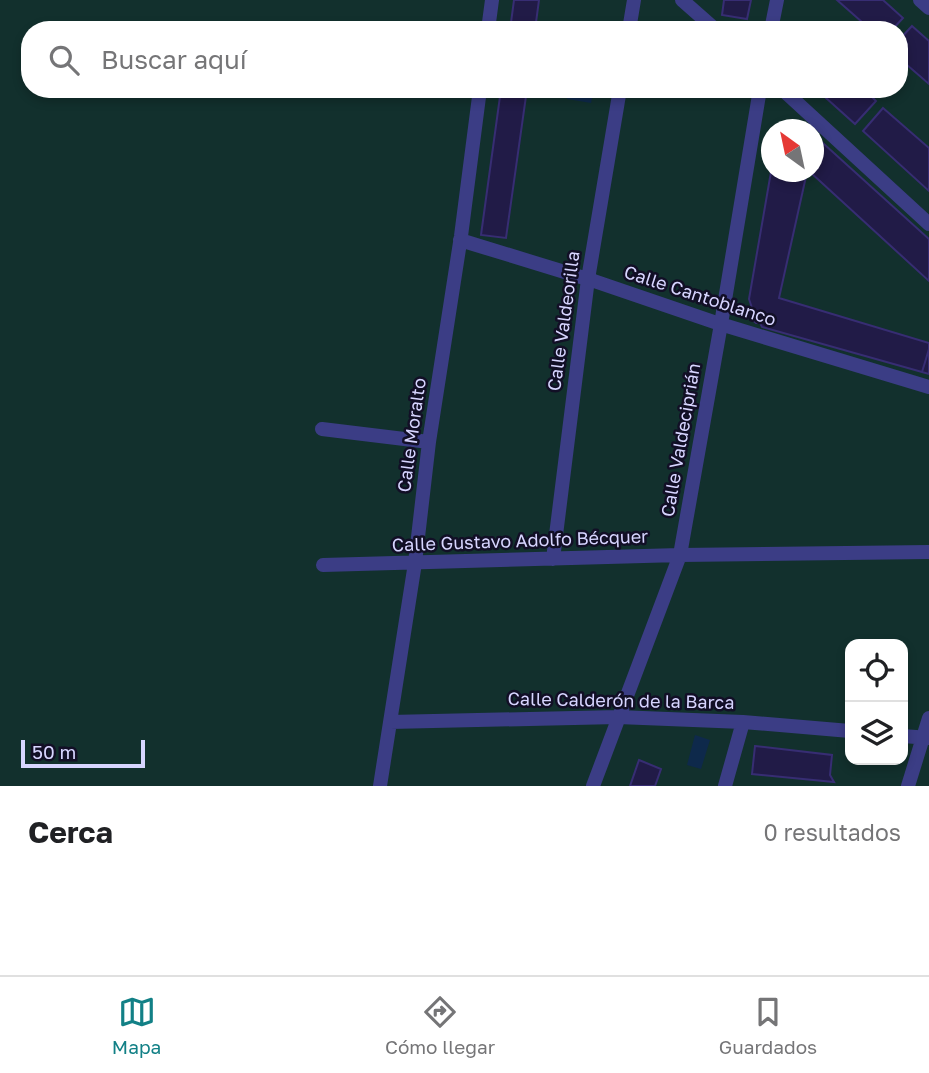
<!DOCTYPE html>
<html lang="es">
<head>
<meta charset="utf-8">
<style>
  body { margin:0; font-family:"Golos Text",sans-serif; background:#f6f6f6; color:#202124 }
  .controls { position:absolute; right:21px; bottom:21px; display:grid; overflow:hidden; border-radius:14px; box-shadow:0 4px 10px #0003 }
  .controls button { width:63px; height:63px; display:grid; place-items:center; padding:0; border:0; border-bottom:2px solid #e0e0e0; background:#fff; color:#202124; font:35px sans-serif }
  .compass { position:absolute; left:761px; top:119px; width:63px; height:63px; border-radius:50%; background:#fff; box-shadow:0 4px 10px #0003; rotate:327deg }
  .scale { position:absolute; left:21px; bottom:18px; width:124px; box-sizing:border-box; padding-left:7px; border:4px solid #d7d5ff; border-top:0; font-size:19px; line-height:24px; white-space:nowrap; color:#d7d5ff; -webkit-text-stroke:5px #120f26; paint-order:stroke }
  .list { margin:0; padding:0; list-style:none }
  h2 { display:flex; justify-content:space-between; align-items:center; height:91px; margin:0; padding:0 28px; font-size:30px }
  h2 small { font-size:23px; font-weight:400; color:#757577 }
  .icon { flex:none; width:38px; height:38px; fill:none; stroke:currentColor; stroke-width:2; stroke-linecap:round; stroke-linejoin:round }
  .map { position:relative; flex:none; width:929px; height:786px; overflow:hidden }
  .search { position:absolute; background:#fff; box-shadow:0 4px 10px #0003; left:21px; right:21px; top:21px; height:77px; display:flex; align-items:center; gap:18px; box-sizing:border-box; padding:0 24px; border-radius:28px; color:#757577; font-size:26px }
  .sheet { height:189px; background:#fff }
  nav { display:flex; justify-content:space-around; align-items:center; box-sizing:border-box; height:98px; border-top:2px solid #e0e0e0; background:#fff; font-size:19px; color:#757577 }
  nav a { display:grid; justify-items:center; gap:4px }
  nav .on { color:#128086 }
  .map>svg:first-child { display:block }
</style>
</head>
<body>
<div class="map">
<svg width="929" height="786" viewBox="0 0 929 786">
  <rect width="100%" height="100%" fill="#120f26"/>
  <path fill="#12302d" fill-rule="evenodd" d="M0,0H929V786H0ZM30,30H899V89H30ZM772,130H814V172H772ZM850,644H903V760H850Z"/>
  <path fill="#0e294b" d="M569,89H594L591,103L567,99Z
    M695,735L710,740L701,769L687,765Z"/>
  <path fill="#211b47" stroke="#372d73" stroke-width="2" d="M514,0H539L535,30H510Z
    M724,0H751L747,19L722,15Z
    M837,0H883L903,18L892,30H871Z
    M912,26L929,41V84L899,58V40Z
    M501,89H527L506,238L481,235Z
    M816,89H864L876,101L855,124Z
    M883,108L929,148V191L863,131Z
    M814,135L929,239V281L810,172H814Z
    M772,166V172H807L779,298L929,343V349L922,372L762,327L760,323H756L750,318L749,312L752,308L749,299Z
    M929,349V374L922,372Z
    M755,746L832,755L830,775L834,782L752,774Z
    M639,760L661,769L655,786H630Z"/>
  <g fill="none" stroke-linecap="round" stroke-linejoin="round">
    <path stroke="#3b3d85" stroke-width="14" d="M682,0L716,30
      M920,0L929,8
      M488,30L492,0
      M629,30L634,0
      M771,30L777,0
      M782,89L929,224
      M460,240L594,281L717,323L929,387
      M322,429L429,442
      M553,559L588,279L620,89
      M323,565L680,555L929,552
      M390,722L618,717L743,722L850,731
      M903,736L929,738
      M380,786L415,563L429,442L461,236L480,89
      M593,786L680,555L721,324L760,89
      M725,786L743,722
      M908,786L929,718"/>
  </g>
  <g text-anchor="middle" stroke-width="5" stroke-linejoin="round" paint-order="stroke">
    <g font-size="18" fill="#d7d5ff" stroke="#120f26">
      <text transform="translate(700 296) rotate(18)" y="6">Calle Cantoblanco</text>
      <text transform="translate(564 321) rotate(-82)" y="6">Calle Valdeorilla</text>
      <text transform="translate(412 435) rotate(-82)" y="6">Calle Moralto</text>
      <text transform="translate(681 440) rotate(-80)" y="6">Calle Valdeciprián</text>
      <text transform="translate(520 541) rotate(-2)" y="6">Calle Gustavo Adolfo Bécquer</text>
      <text transform="translate(621 701) rotate(1)" y="6">Calle Calderón de la Barca</text>
    </g>
  </g>
</svg>
<div class="controls">
<button><svg class="icon" aria-label="locate" viewBox="0 0 24 24"><circle cx="12" cy="12" r="6"/><path d="M12 2v4M12 18v4M2 12h4M18 12h4"/></svg></button>
<button><svg class="icon" aria-label="layers" viewBox="0 0 24 24"><path d="M12 4l9 5-9 5-9-5zM3 14l9 5 9-5"/></svg></button>
</div>
<svg class="compass" viewBox="-18 -18 36 36"><path d="M0-13l5 13h-10z" fill="#e53935"/><path d="M0 13l5-13h-10z" fill="#757577"/></svg>
<div class="scale">50 m</div>
<div class="search"><svg class="icon" aria-label="search" viewBox="0 0 24 24"><circle cx="10" cy="10" r="6"/><path d="M15 15l6 6"/></svg>Buscar aquí</div>
</div>
<section class="sheet">
<h2>Cerca<small>0 resultados</small></h2>
<ul class="list">
</ul>
</section>
<nav>
<a class="on"><svg class="icon" aria-label="map" viewBox="0 0 24 24"><path d="M3 6l6-2 6 2 6-2v14l-6 2-6-2-6 2zM9 4v14M15 6v14"/></svg>Mapa</a>
<a><svg class="icon" aria-label="directions" viewBox="0 0 24 24"><path d="M12 3l9 9-9 9-9-9zM9 14v-3h6M13 9l2 2-2 2"/></svg>Cómo llegar</a>
<a><svg class="icon" aria-label="saved" viewBox="0 0 24 24"><path d="M7 4h10v16l-5-4-5 4z"/></svg>Guardados</a>
</nav>
</body>
</html>
